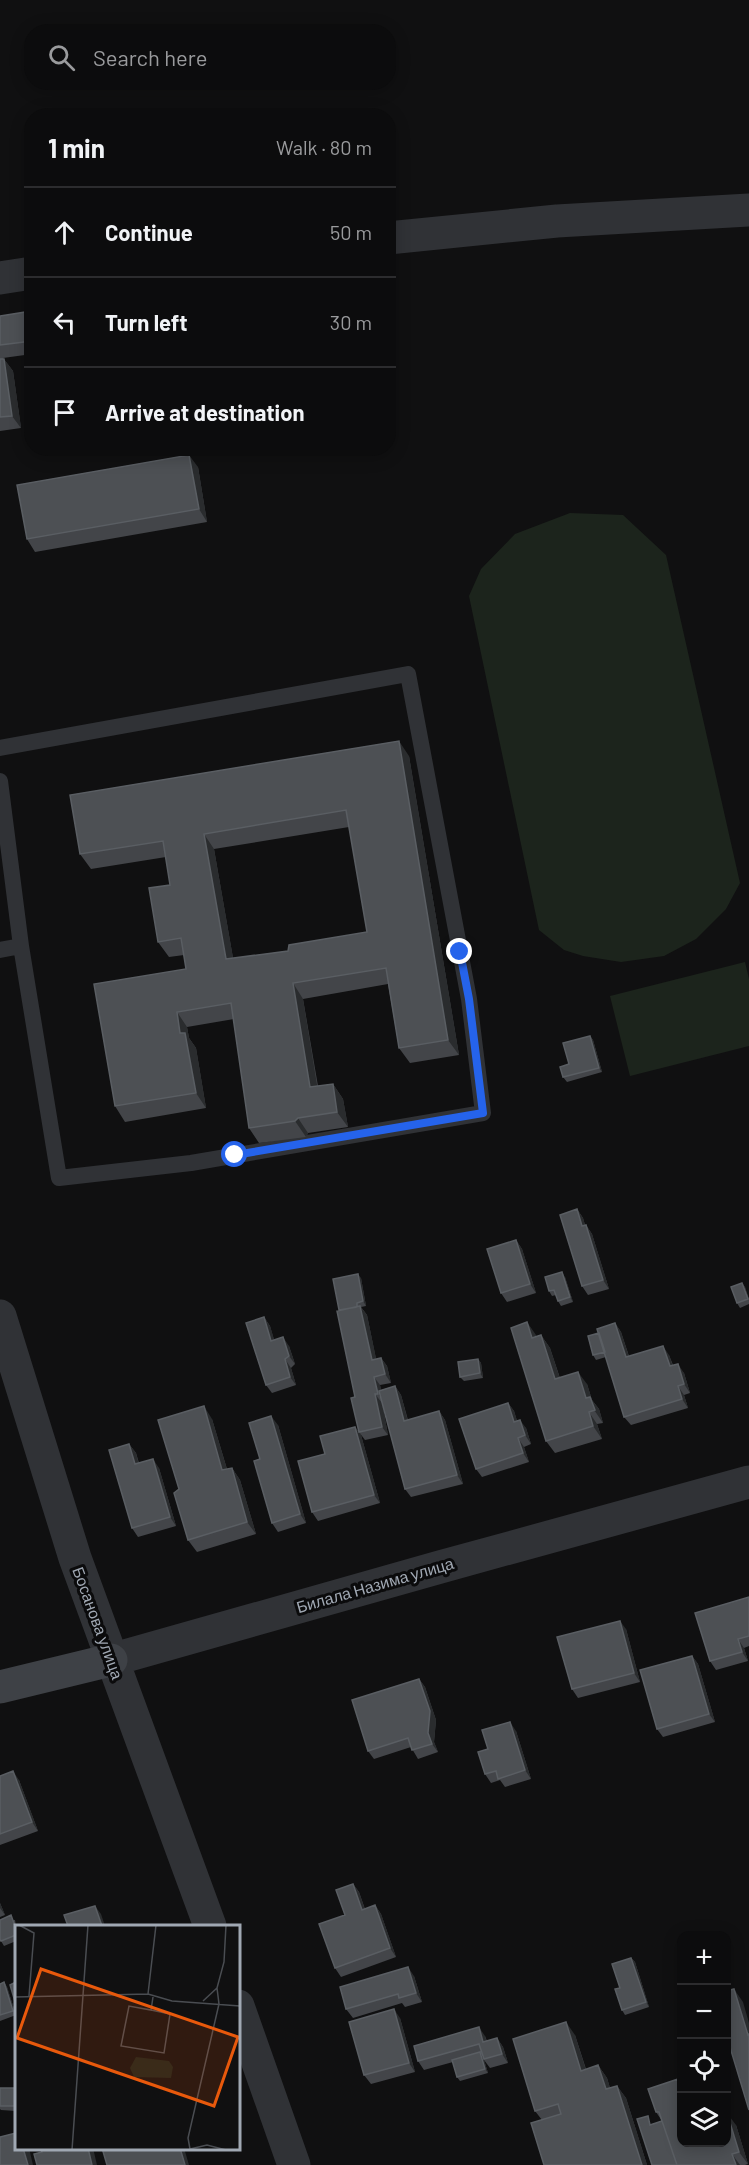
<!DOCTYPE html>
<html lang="en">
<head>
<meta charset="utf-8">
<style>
  body { margin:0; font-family:Barlow,sans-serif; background:#151516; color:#f1f3f6 }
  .controls { position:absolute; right:18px; bottom:18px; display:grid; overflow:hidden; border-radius:12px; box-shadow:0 3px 15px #0003 }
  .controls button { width:54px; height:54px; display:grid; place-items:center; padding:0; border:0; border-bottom:2px solid #2c2c2e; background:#0c0c0d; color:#f1f3f6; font:30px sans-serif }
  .stop { position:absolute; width:18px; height:18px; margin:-14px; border:4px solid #2563eb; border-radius:50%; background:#fff }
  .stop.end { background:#2563eb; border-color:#fff; box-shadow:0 2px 6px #0008 }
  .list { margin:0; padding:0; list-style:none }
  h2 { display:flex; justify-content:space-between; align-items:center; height:78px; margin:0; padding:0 24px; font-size:26px }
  h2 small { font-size:20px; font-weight:400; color:#9a9b9d }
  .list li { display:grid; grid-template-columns:39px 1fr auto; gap:18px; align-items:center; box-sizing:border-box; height:90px; padding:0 24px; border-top:2px solid #2c2c2e }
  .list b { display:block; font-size:22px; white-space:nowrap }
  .list em { font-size:20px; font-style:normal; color:#9a9b9d }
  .icon { flex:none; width:33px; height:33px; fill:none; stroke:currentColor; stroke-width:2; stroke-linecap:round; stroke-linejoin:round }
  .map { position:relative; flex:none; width:749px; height:2165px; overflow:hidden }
  .search { position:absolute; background:#0c0c0d; box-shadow:0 3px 15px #0003; left:24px; top:24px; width:372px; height:66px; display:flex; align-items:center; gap:15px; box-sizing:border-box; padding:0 21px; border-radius:24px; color:#9a9b9d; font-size:22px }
  .panel { position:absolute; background:#0c0c0d; box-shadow:0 3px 15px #0003; left:24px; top:108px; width:372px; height:348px; border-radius:24px }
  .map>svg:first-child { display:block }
</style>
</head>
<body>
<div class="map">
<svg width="749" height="2165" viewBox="0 0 749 2165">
  <rect width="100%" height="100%" fill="#101011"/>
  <path fill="#1c241c" d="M570,513L623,515L666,555L740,883L726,909L696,939L664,956L621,962L583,956L564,950L539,930L469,596L481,569L515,534Z
    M745,962L749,979V1046L630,1076L610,996Z"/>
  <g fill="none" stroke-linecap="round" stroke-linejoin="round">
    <path stroke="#303236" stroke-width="16" d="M0,748L408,674L469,999L483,1113L191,1163L59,1178L21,946L0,781
      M0,950L21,946"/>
    <path stroke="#303236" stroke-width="33" d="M388,238L557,221L749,210
      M0,278L32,273
      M0,1316L75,1558L210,1926
      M111,1660L440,1567L749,1482
      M238,2006L294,2165"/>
    <path stroke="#3e4146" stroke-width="33" d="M0,1687L111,1660"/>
  </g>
  <path fill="#434549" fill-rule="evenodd" d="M32,311V354L3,358L13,371L21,428L0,431V316Z
    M198,467L207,522L35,552L27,539Z
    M409,756L459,1055L410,1063L399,1048L388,984L303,999L318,1086L333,1084L343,1099L348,1127L308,1133L306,1137L259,1143L249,1128L234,1019L187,1027L189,1038L196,1048L206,1108L125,1122L115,1106L186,969L184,955L169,957L158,942L170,885L166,857L91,869L80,854ZM349,827L367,932L288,951L233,958L214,849Z
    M590,1036L593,1040L602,1072L567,1082L563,1077L569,1064Z
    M577,1209L583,1218L585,1225H586L592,1234L609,1289L588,1295L582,1286Z
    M516,1240L522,1249L536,1293L507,1302L501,1293Z
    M565,1277L573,1302L561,1306L558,1301L556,1295L552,1296L549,1291Z
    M361,1278L366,1306L361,1307L367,1315L376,1359L381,1358L387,1366L391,1383L380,1385L381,1390L395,1386L401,1395L408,1420L439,1411L445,1420L463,1484L411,1497L405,1489L382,1403L388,1435L365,1440L359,1432L355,1397L339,1310Z
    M742,1283L745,1287L749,1299V1304L740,1308L737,1303Z
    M264,1317L270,1326L274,1340L289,1346L295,1364L291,1368L296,1385L272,1393L266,1385Z
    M615,1323L621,1332L629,1356L669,1355L673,1365L684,1373L690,1393L684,1395L688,1408L631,1425L624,1417L606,1357L596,1360L593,1355L599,1333Z
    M536,1335V1337L541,1335L550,1348L560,1378L587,1384L592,1400L599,1409L603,1423L597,1424L602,1439L555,1453L546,1441Z
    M478,1359L481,1363L483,1378L464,1381L460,1377Z
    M508,1403L514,1411L517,1421L526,1428L531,1444L524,1447L529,1462L482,1477L476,1469Z
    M212,1419L227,1469L232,1468L240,1480L256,1534L197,1552L188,1540L179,1489Z
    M278,1425L306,1523L278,1532L272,1523L260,1459Z
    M355,1427L361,1435L380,1503L318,1521L312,1512L325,1454Z
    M129,1444L136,1453L139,1463L159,1468L176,1526L138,1537L132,1528Z
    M749,1597V1646L744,1648L748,1661L716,1670L710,1661Z
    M626,1629L640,1682L578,1698L572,1689Z
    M692,1656L698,1664L715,1722L663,1737L657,1729Z
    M419,1679L425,1687L436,1720L434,1742L438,1752L418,1759L411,1747L374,1759L368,1751Z
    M516,1731L531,1779L505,1787L500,1780L491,1783L485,1774L488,1749Z
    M0,1776L19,1780L38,1831L0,1845Z
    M353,1884L359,1892L365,1909L375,1905L381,1914L396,1957L341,1977L335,1968L345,1915Z
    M0,1903L5,1915L0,1917Z
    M0,1920H15L16,1926V1941L4,1946L1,1941H0Z
    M631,1958L635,1962L649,2007L625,2015L622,2010Z
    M414,1976L422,2002L405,2007L402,2003L353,2018L346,2009Z
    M4,1982L7,1987L16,2015L0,2021V1984Z
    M400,2018L415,2072L371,2084L364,2075Z
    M575,2035L586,2069L598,2065L607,2078L610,2088L617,2086L626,2098L647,2165H544L542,2120L535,2111Z
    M485,2036L487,2041L497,2038L503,2047L508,2063L490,2068L484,2060L488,2073L460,2081L457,2077L453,2062L424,2070L418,2061Z
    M0,2088H16V2111L1,2110L0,2109Z
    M648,2089L681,2142L736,2125L748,2164L745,2165H652L653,2124L662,2121L656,2112Z"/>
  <path fill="#2a2c2e" d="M4,359L13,371L21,428L12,416Z
    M189,455L198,467L207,522L199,509Z
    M399,741L409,756L459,1055L448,1040Z
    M204,834L214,849L236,975L226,959Z
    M293,983L303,999L320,1103L310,1087Z
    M177,1012L187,1027L189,1038L196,1048L206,1108L196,1093L180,1033Z
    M590,1036L593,1040L602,1072L599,1068Z
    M333,1084L343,1099L348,1127L337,1112Z
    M298,1118L308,1133L306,1137L295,1121Z
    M577,1209L583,1218L588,1235L582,1226Z
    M586,1225L592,1234L609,1289L603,1280Z
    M516,1240L522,1249L536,1293L530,1284Z
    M562,1272L565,1277L573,1302L570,1297Z
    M358,1274L361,1278L366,1306L363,1301Z
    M742,1283L745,1287L749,1301L748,1299Z
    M360,1306L367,1315L378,1368L372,1360Z
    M264,1317L270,1326L277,1349L271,1341Z
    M527,1322L536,1335L541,1351L532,1338Z
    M615,1323L621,1332L632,1366L626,1357Z
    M541,1335L550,1348L564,1391L555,1379Z
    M283,1337L289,1346L295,1364L289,1356Z
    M663,1346L669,1355L676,1375L670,1366Z
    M381,1358L387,1366L391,1383L385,1374Z
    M285,1359L291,1368L296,1385L290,1377Z
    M478,1359L481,1363L483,1378L480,1373Z
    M678,1364L684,1373L690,1393L684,1384Z
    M578,1372L587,1384L592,1400L599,1409L603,1423L586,1398Z
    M374,1377L380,1385L384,1402L378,1394Z
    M395,1386L401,1395L410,1429L404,1421Z
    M678,1386L684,1395L688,1408L682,1399Z
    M375,1394L382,1403L388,1435L382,1427Z
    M508,1403L514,1411L520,1430L514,1422Z
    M204,1406L212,1419L231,1483L222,1470Z
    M439,1411L445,1420L463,1484L457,1475Z
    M589,1412L597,1424L602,1439L593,1426Z
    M271,1416L278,1425L306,1523L300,1514Z
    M520,1420L526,1428L531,1444L525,1435Z
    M355,1427L361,1435L380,1503L374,1495Z
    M518,1438L524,1447L529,1462L523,1453Z
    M129,1444L136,1453L141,1473L135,1464Z
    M153,1459L159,1468L176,1526L170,1517Z
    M232,1468L240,1480L256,1534L247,1522Z
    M620,1621L626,1629L640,1682L634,1673Z
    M738,1639L744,1648L748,1661L742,1652Z
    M692,1656L698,1664L715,1722L709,1714Z
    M419,1679L425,1687L436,1720L434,1742L438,1752L432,1744L428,1733Z
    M510,1722L516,1731L531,1779L525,1770Z
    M13,1771L19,1780L38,1831L32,1822Z
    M353,1884L359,1892L368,1919L362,1910Z
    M0,1903L5,1915L0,1908Z
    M375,1905L381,1914L396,1957L390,1948Z
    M95,1906L101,1914L105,1926H102Z
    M631,1958L635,1962L649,2007L646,2002Z
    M408,1967L414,1976L422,2002L416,1993Z
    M4,1982L7,1987L16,2015L13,2011Z
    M734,1989L743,2002L749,2023V2037L748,2035Z
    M394,2009L400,2018L415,2072L409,2063Z
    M566,2022L575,2035L590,2083L581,2071Z
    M479,2027L485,2036L489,2051L483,2042Z
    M497,2038L503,2047L508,2063L502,2054Z
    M480,2052L483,2056L488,2073L485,2069Z
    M598,2065L607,2078L614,2101L606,2089Z
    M617,2086L626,2098L647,2165H642Z
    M727,2113L736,2125L748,2164L739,2152Z
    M23,2148H29L33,2165H28Z
    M88,2148H93L97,2165H92Z
    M180,2148H184L189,2165H185Z
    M732,2154L740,2165H736Z"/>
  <path fill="#4d5054" stroke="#5a5e63" stroke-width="1.5" fill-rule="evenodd" d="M32,311V341L0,345V316Z
    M0,359H4L12,416L0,417Z
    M189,455L199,509L27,539L17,485Z
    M399,741L448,1040L399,1048L386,968L293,983L310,1087L333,1084L337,1112L298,1118L295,1121L249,1128L231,1003L177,1012L180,1033H185L196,1093L115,1106L94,984L186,969L181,938L158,942L149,888L170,885L163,841L80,854L70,795ZM346,810L367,932L289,945L288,951L226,959L204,834Z
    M590,1036L599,1068L563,1077L560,1067L569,1064L563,1043Z
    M577,1209L582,1226L586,1225L603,1280L582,1286L560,1215Z
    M516,1240L530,1284L501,1293L487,1249Z
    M562,1272L570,1297L558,1301L554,1290L549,1291L545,1277Z
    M358,1274L363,1301L357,1303V1307L339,1310L333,1279Z
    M742,1283L748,1299L737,1303L731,1287Z
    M360,1306L372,1360L381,1358L385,1374L374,1377L378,1394H375L382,1427L359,1432L351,1398L355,1397L337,1311Z
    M264,1317L271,1341L283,1337L289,1356L285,1359L290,1377L266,1385L246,1323Z
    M527,1322L532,1338L541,1335L555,1379L578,1372L586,1398L590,1397L595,1410L589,1412L593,1426L546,1441L511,1328Z
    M615,1323L626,1357L663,1346L670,1366L678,1364L684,1384L678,1386L682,1399L624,1417L597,1329Z
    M599,1333L605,1352L593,1355L588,1336Z
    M478,1359L480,1373L460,1377L458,1362Z
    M395,1386L404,1421L439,1411L457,1475L405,1489L379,1391Z
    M508,1403L514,1422L520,1420L525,1435L518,1438L523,1453L476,1469L459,1419Z
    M204,1406L222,1470L232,1468L247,1522L188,1540L174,1493L179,1489L158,1420Z
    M271,1416L300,1514L272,1523L254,1461L260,1459L249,1423Z
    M355,1427L374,1495L312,1512L298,1461L325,1454L320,1436Z
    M129,1444L135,1464L153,1459L170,1517L132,1528L109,1450Z
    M749,1597V1636L738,1639L742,1652L710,1661L695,1613Z
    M620,1621L634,1673L572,1689L557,1637Z
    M692,1656L709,1714L657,1729L640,1670Z
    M419,1679L430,1711L428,1733L432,1744L412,1750L408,1738L368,1751L352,1700Z
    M510,1722L525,1770L498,1779L496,1771L485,1774L478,1752L488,1749L482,1730Z
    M13,1771L32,1822L0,1834V1776Z
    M353,1884L362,1910L375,1905L390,1948L335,1968L319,1924L345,1915L336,1890Z
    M95,1906L102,1926H68L64,1915Z
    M11,1915L16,1929V1935L1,1941L0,1939V1920Z
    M631,1958L646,2002L622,2010L615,1989L620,1988L612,1964Z
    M408,1967L416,1993L399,1998L398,1994L346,2009L340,1987Z
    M4,1982L13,2011L0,2015V1984Z
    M16,1982V2005L10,1985Z
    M734,1989L748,2035L749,2034V2110L726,2034V1991Z
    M394,2009L409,2063L364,2075L349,2022Z
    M566,2022L581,2071L598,2065L606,2089L617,2086L642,2165H544L531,2123L561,2114L558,2104L535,2111L513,2039Z
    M479,2027L483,2042L497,2038L502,2054L484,2059L479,2044L418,2061L414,2046Z
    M480,2052L485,2069L457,2077L452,2060Z
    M678,2079L681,2090V2142H726L727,2113L739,2152L732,2154L736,2165H677L659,2112H656L648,2089Z
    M0,2088H16V2106H0Z
    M648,2116L650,2125L662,2121L677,2165H652L637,2119Z
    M16,2133V2148H23L28,2165H0V2137Z
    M41,2148H88L92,2165H37L34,2154L42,2152Z
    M102,2148H180L185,2165H107Z"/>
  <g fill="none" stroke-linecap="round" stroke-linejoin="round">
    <path stroke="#2563eb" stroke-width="8" d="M235,1155L483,1113L469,999L460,952"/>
  </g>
  <g text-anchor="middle" stroke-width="6" stroke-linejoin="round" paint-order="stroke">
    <g font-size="16" fill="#a0a8b3" stroke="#0b0b0c">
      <text transform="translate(375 1585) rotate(-16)" y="6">Билала Назима улица</text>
      <text transform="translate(98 1623) rotate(70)" y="6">Босанова улица</text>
    </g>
  </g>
  <g transform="translate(15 1925)">
    <rect width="225" height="225" fill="#101011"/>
    <path d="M121,132L154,136L158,142L156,153L119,152L115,143Z" fill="#1c241c"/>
    <path fill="none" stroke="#4a4d52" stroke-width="1.5" d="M4,0L19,8L14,71M133,69L141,0M0,72L133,69L157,76L225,81M188,76L202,63M136,85L155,89L149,128L106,121L114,81L136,85L138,72M57,225L73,0M211,225L192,220L175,224L173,213L204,79L202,63L209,37L211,0"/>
    <path fill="#e8590c" fill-opacity="0.15" stroke="#e8590c" stroke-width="3" d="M26,44L223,112L199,181L2,113Z"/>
    <rect width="225" height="225" fill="none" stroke="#a0a8b3" stroke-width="3"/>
  </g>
</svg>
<div class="controls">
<button>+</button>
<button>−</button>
<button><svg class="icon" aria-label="locate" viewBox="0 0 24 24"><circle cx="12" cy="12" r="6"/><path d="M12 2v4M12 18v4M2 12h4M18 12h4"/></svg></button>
<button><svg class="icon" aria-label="layers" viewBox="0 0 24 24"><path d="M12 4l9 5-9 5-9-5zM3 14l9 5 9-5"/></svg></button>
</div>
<div class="stop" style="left:235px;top:1155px"></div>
<div class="stop end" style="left:460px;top:952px"></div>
<div class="search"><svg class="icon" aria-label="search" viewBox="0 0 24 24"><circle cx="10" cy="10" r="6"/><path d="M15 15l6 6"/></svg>Search here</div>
<section class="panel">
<h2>1 min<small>Walk · 80 m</small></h2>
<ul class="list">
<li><svg class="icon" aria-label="ahead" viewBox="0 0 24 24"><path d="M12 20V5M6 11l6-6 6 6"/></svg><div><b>Continue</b></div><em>50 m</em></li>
<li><svg class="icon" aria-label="left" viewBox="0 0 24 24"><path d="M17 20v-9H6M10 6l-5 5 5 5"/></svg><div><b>Turn left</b></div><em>30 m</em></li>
<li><svg class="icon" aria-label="arrive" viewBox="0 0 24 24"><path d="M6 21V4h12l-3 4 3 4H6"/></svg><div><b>Arrive at destination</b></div></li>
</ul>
</section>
</div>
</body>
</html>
